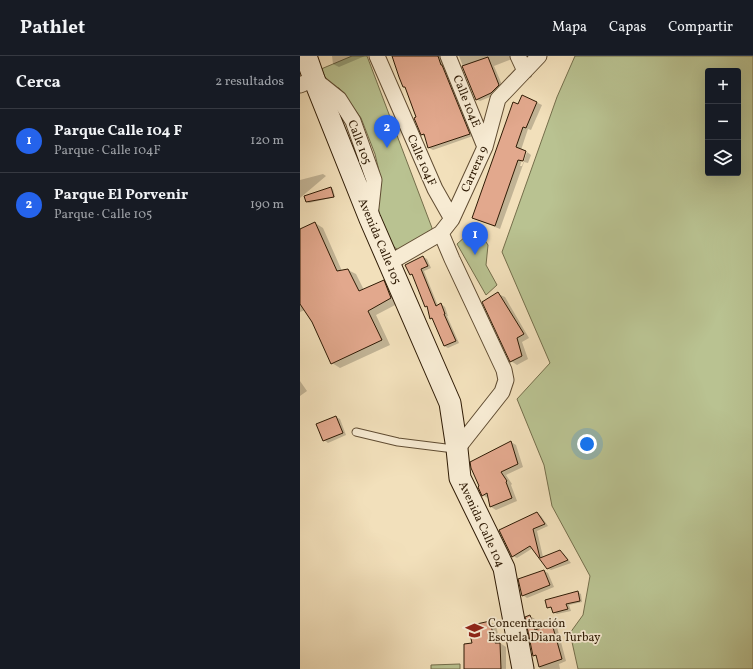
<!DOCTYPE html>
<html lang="es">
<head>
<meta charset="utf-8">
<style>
  body { margin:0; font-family:Vollkorn,serif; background:#20242c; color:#f1f3f6 }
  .controls { position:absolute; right:12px; top:12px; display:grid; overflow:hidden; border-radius:4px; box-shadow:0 4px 16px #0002 }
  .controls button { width:36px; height:36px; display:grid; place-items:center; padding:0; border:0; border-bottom:1px solid #363941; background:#171b24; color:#f1f3f6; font:20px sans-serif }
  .you { position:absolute; left:287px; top:388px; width:14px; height:14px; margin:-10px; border:3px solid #fff; border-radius:50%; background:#1a73e8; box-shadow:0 0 0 6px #1a73e833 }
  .badge { display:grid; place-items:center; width:26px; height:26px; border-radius:50%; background:#2563eb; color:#fff; font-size:13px; font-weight:700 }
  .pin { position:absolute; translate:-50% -33px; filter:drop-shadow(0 1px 2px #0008) }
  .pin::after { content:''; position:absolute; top:21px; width:14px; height:12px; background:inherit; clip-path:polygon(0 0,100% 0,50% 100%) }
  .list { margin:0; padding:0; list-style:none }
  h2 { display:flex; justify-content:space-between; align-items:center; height:52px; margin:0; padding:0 16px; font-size:17px }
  h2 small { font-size:13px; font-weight:400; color:#9ea1a6 }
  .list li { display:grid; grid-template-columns:26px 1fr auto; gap:12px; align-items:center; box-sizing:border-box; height:64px; padding:0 16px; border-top:1px solid #363941 }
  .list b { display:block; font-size:15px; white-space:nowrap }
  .list p { margin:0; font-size:13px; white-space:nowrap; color:#9ea1a6 }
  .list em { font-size:13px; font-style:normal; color:#9ea1a6 }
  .icon { flex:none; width:22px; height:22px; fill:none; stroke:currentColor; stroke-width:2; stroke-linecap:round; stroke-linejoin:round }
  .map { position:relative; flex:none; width:453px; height:613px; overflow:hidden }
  header { display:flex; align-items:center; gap:24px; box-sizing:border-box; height:56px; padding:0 20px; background:#171b24; border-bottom:1px solid #363941 }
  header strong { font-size:19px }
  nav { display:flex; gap:22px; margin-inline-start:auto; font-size:14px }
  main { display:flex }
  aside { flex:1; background:#171b24 }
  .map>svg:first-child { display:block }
</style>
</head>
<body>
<header>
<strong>Pathlet</strong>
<nav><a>Mapa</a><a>Capas</a><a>Compartir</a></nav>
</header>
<main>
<aside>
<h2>Cerca<small>2 resultados</small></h2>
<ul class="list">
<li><span class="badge">1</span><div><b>Parque Calle 104 F</b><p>Parque · Calle 104F</p></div><em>120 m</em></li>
<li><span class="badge">2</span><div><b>Parque El Porvenir</b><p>Parque · Calle 105</p></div><em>190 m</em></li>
</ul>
</aside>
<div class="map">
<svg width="453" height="613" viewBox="0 0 453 613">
  <rect width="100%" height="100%" fill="#f2e0bb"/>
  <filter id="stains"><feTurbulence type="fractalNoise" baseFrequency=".005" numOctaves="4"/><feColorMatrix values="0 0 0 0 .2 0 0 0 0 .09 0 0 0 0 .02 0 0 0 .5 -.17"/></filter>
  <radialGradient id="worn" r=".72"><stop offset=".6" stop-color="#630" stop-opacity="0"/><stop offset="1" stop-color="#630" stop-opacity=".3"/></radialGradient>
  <path fill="#b9c291" stroke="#746e4b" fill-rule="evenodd" d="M52,0H67L132,172L131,179L100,195L94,191L83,177L77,151L76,138L79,115L75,98L61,62L39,32L31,31L14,16Z
    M275,0H453V613H278L270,577L283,559L290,520L252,450L244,409L217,343L250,307L202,196L257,41ZM408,15H438V117H408Z
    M176,171L188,189L186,209L197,229L186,239L157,188Z
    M160,608V613H131V609Z"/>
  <path fill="#0003" d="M32,0H65L39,11L33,8Z
    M93,0H143L173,80L133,94L129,92L126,81L122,79L106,32L104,31Z
    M159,0H211L212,3L194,10L203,31L195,39L180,45L176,43Z
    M223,40L242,49L231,74L228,73L221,94L225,95L220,110H222L227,96L231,99L228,107L224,106L200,173L173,162Z
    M23,118L26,120L0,142V124Z
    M31,132L33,133L35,141L9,147L7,146Z
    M15,167L23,172L42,215L48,214L56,218L64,234L83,225L91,230L99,247L76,259L90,289L40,312L32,307L12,266L5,254L0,256V174Z
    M123,201L127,203L131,212L124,215L138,250L141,248L145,251L148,260H147L159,287L148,292L144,290L134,264L131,262L128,251L126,250L114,220L111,218Z
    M198,238L205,241L229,282L222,286L228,303L217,309L211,305Z
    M0,325L7,335L0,340Z
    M36,361L40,363L46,379L28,387L24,384Z
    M211,386L216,389L223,411L206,419L212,428L211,429L217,445L196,454L191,451L189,443L183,439Z
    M237,457L241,460L248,470L237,475L243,501L259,495L264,498L271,507L251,514L247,512L233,492L217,502L213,500Z
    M244,515L248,517L254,531L227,542L223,539Z
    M278,536L281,538L282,546L269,549L271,555L257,558L254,556L253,553L248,551Z
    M230,560L235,563L238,574L252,569L257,571L266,605L259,608L260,613H240L238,602L234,599Z
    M190,566L196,569L200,587L206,591V613H167L173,588Z"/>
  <path fill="#e2a88d" stroke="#2f1b05" d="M92,0H138L141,9H142L170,78L128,92L124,78L121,79L114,62L116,61L105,31H103L99,21Z
    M188,1L199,29L191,37L176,44L162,10Z
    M222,39L237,46L226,72L223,71L216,91L226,95L223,105L218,104L195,170L172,162L213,46L218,48Z
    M31,131L34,141L6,146L4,140Z
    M15,166L37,215L48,213L59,235L84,224L91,242L68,255L82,284L31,308L12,266L0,248V173Z
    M123,200L128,210L121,213L136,250L141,247L145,258H144L156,285L144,290L132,262L130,263L127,250L125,251L112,218L110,219L105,209Z
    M198,236L224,278L217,282L222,300L210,306L182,246Z
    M36,360L43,377L23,385L16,368Z
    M211,385L218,408L201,416L207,425L206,426L212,442L190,451L187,437L182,440L178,431L179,430L171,412L170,406Z
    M237,456L245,468L233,473L240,502L260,494L268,504L247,513L230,490L212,501L199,474Z
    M244,514L250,529L222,540L218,523Z
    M278,535L280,545L266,548L268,553L253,557L251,551L247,552L245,544Z
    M230,559L235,574L252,568L262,603L239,611L236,599L233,600L225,561Z
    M190,565L195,587H200L201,613H164V588L172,587L168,570Z"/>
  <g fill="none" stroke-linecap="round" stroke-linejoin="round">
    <defs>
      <path id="lane" d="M56,376L98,386L154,393"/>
      <path id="street" d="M77,0L135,133L152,163
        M148,0L185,91
        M218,0L225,15
        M0,29L14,23L39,43L53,65L74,124L70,161
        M141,177L152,203L204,314L206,324L202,336L157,393
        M89,207L141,177L152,163L185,91L198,43L239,0"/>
      <path id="secondary" d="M6,0L14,23L70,163L150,347L157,393L160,422L204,512L223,613"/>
    </defs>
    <use href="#lane" stroke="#604c32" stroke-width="9"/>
    <use href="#street" stroke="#604c32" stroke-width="17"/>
    <use href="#secondary" stroke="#2f1b05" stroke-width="23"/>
    <use href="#lane" stroke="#f7ebd3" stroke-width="7"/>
    <use href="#street" stroke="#f7ebd3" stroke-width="15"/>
    <use href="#secondary" stroke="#f7ebd3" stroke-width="21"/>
  </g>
  <defs>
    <symbol id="school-bare" viewBox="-9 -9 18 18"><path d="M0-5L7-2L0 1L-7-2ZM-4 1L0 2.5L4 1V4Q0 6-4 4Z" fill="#8f2418" stroke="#f7ebd3" stroke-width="2.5" paint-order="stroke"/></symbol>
  </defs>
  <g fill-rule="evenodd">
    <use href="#school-bare" x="162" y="562" width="25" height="25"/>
  </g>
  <g text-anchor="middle" stroke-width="3.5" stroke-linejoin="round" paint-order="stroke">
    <g font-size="12" fill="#2f1b05" stroke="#f7ebd3">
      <text transform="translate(167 45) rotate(68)" y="4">Calle 104E</text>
      <text transform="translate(60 86) rotate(69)" y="4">Calle 105</text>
      <text transform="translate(122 104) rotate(66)" y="4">Calle 104F</text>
      <text transform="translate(174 113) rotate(-66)" y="4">Carrera 9</text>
      <text transform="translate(80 185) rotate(67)" y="4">Avenida Calle 105</text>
      <text transform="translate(182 468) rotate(65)" y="4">Avenida Calle 104</text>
    </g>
    <g font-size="12" fill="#2f1b05" stroke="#f7ebd3" text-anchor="start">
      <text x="188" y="571">Concentración<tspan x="188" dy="14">Escuela Diana Turbay</tspan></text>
    </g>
  </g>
  <rect width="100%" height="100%" filter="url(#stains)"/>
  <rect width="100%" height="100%" fill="url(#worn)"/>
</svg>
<div class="controls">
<button>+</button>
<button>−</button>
<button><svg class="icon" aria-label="layers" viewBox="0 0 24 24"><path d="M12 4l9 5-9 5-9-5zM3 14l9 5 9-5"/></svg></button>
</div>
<div class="you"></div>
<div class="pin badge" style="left:175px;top:199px">1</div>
<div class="pin badge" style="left:87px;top:92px">2</div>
</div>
</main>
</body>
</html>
